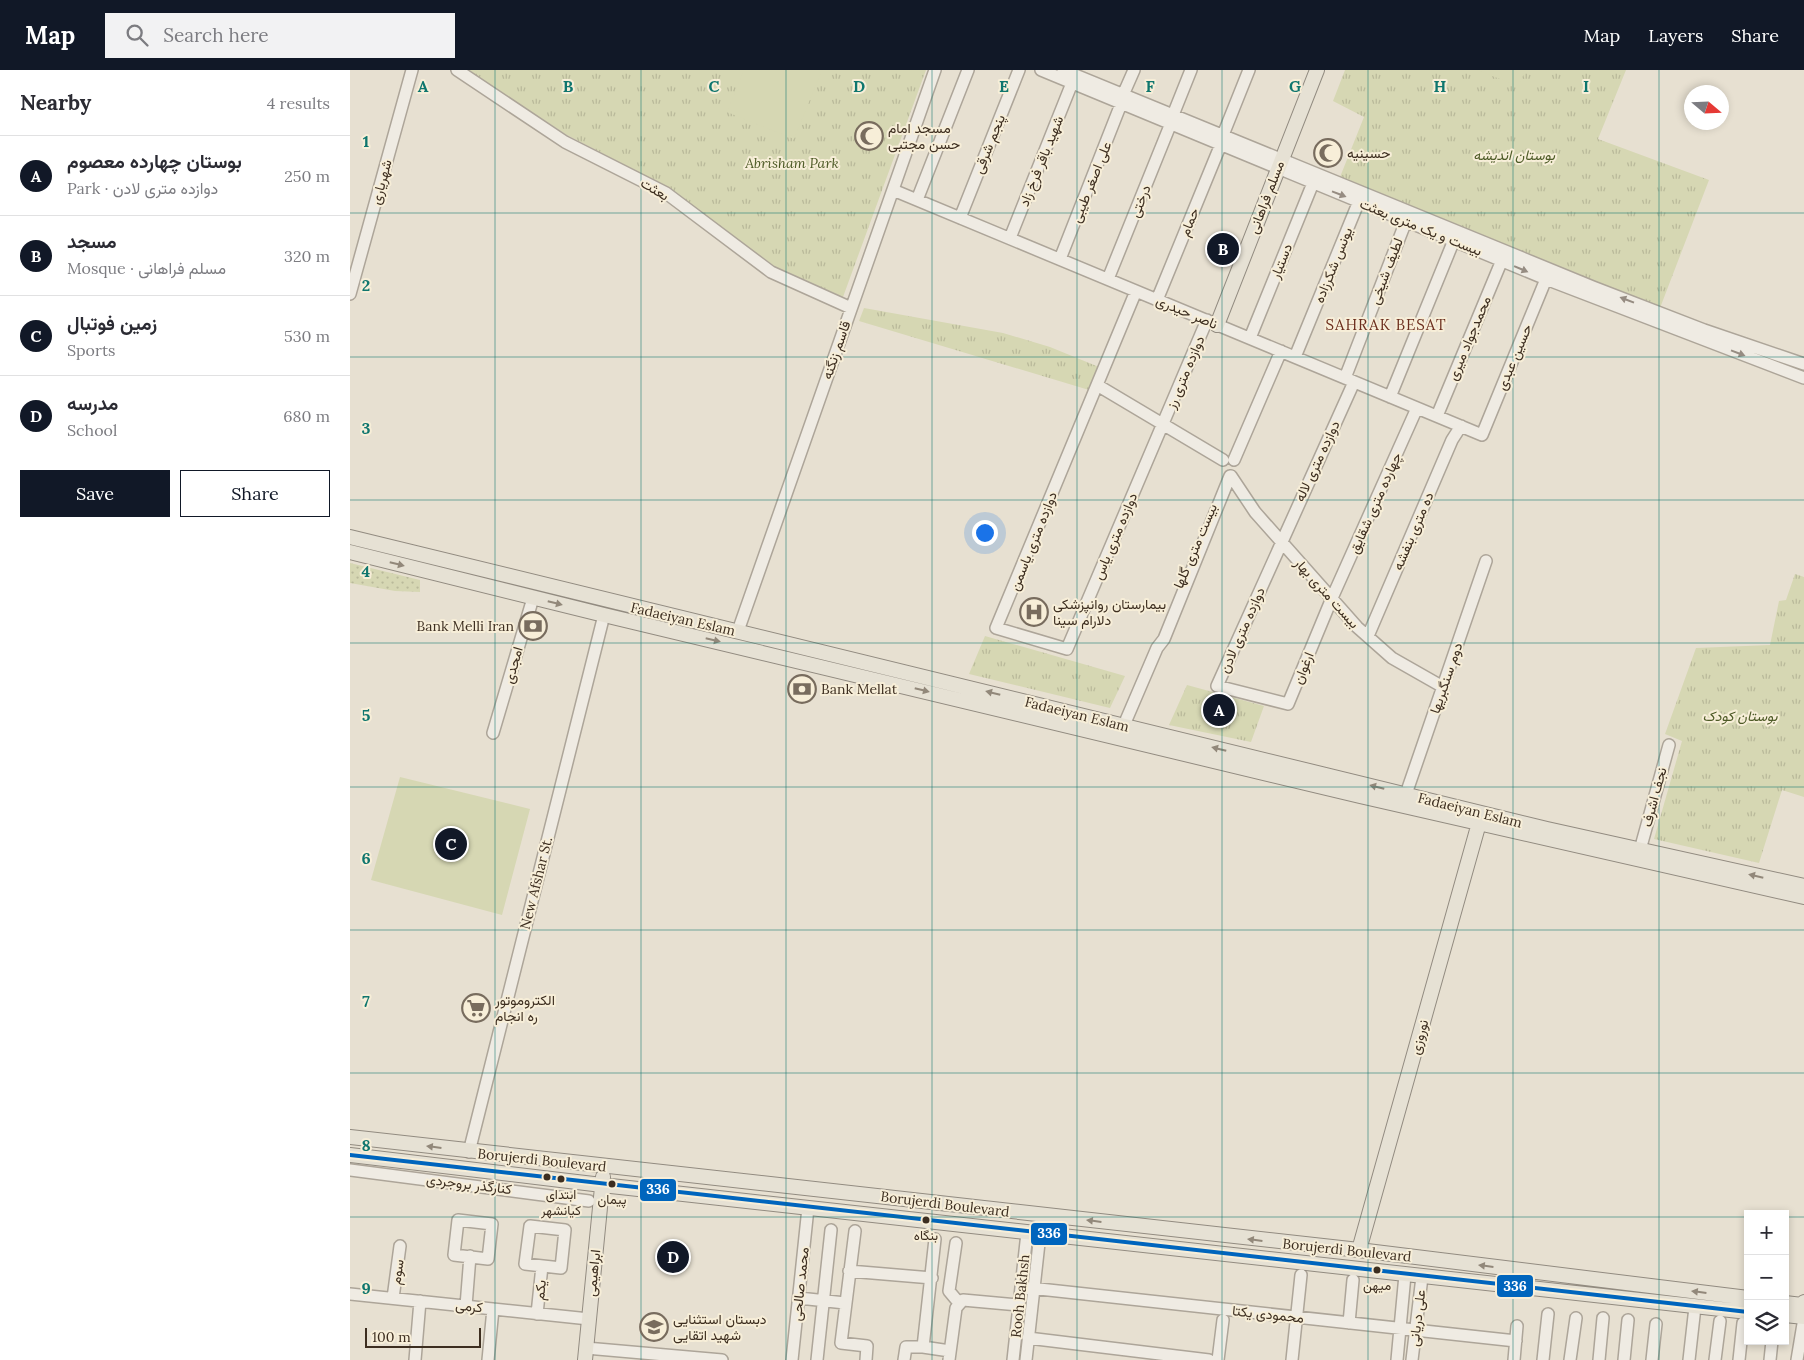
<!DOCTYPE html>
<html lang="en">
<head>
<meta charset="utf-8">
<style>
  body { margin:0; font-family:Lora,Vazirmatn,serif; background:#f2f2f3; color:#2b2b33 }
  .controls { position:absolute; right:15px; bottom:15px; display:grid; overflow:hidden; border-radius:0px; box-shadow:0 2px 8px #0003 }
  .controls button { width:45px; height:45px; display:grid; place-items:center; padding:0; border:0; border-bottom:1px solid #e1e1e2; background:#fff; color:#2b2b33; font:25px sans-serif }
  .compass { position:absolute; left:1334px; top:15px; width:45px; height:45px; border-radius:50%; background:#fff; box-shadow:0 2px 8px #0003; rotate:109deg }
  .scale { position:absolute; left:15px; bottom:12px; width:116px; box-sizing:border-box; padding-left:5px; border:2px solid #3d2e20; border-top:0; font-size:14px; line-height:18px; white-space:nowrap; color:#3d2e20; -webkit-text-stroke:4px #f7eed8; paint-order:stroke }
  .you { position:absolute; left:634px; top:462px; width:18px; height:18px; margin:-12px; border:4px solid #fff; border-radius:50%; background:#1a73e8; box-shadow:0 0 0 8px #1a73e833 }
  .badge { display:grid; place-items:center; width:32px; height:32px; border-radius:50%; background:#111827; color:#fff; font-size:16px; font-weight:700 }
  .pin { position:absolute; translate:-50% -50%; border:2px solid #fff; box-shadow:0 1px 5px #0006 }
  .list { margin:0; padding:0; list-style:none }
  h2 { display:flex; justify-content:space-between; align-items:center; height:65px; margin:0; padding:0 20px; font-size:21px }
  h2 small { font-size:16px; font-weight:400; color:#7c7c81 }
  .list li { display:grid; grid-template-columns:32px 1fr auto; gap:15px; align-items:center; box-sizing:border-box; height:80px; padding:0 20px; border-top:1px solid #e1e1e2 }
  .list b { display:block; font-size:19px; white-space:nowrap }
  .list p { margin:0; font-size:16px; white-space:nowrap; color:#7c7c81 }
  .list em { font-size:16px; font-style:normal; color:#7c7c81 }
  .actions { display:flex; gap:10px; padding:15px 20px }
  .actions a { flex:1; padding:11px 0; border:1px solid #111827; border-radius:0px; text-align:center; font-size:18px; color:#111827 }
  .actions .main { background:#111827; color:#fff }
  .icon { flex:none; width:28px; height:28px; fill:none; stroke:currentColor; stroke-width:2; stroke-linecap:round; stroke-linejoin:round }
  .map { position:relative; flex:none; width:1454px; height:1290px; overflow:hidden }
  header { display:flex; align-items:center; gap:30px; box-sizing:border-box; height:70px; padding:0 25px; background:#111827; color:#fff }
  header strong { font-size:24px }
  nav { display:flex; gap:28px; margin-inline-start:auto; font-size:18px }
  .search { width:350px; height:45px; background:#f2f2f3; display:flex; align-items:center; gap:12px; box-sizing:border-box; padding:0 18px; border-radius:0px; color:#7c7c81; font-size:19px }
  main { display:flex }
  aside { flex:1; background:#fff }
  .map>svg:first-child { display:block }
</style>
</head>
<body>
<header>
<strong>Map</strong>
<div class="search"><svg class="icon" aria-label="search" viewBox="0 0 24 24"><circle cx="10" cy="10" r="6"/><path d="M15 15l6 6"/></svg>Search here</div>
<nav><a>Map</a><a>Layers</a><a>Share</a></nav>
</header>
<main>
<aside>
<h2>Nearby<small>4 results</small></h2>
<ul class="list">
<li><span class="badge">A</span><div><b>بوستان چهارده معصوم</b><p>Park · دوازده متری لادن</p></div><em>250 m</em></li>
<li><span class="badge">B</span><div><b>مسجد</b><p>Mosque · مسلم فراهانی</p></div><em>320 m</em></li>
<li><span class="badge">C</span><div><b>زمین فوتبال</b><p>Sports</p></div><em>530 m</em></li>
<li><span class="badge">D</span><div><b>مدرسه</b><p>School</p></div><em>680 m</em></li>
</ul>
<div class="actions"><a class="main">Save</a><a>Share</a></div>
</aside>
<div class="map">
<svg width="1454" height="1290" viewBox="0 0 1454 1290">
  <defs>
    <pattern id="grass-dots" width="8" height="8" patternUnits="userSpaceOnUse" patternTransform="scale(1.25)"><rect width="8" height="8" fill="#d6d7b3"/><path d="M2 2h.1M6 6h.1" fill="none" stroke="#b9b99a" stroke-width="1.8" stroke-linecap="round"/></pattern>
    <pattern id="park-tufts" width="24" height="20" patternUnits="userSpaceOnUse" patternTransform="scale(1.25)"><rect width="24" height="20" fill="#d6d7b3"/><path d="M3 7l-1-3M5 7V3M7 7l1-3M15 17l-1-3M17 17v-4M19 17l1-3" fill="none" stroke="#b9b99a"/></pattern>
  </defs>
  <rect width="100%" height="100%" fill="#e7e0d1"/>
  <path fill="url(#grass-dots)" d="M0,493L70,510V522L45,521L0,513Z"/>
  <path fill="url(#park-tufts)" d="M117,0H576L493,227L425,197L319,118L217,65Z
    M995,0H1276L1248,69L1359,110L1310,238L990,107L1014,47L983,31Z
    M514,238L653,263L700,277L749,297L739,320L509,251Z
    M1445,504L1454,507V727L1432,720L1409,793L1304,769L1332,671L1315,664L1346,578L1420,575L1429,531L1436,530Z
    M635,566L775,606L760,638L619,604Z
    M837,615L914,636L901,672L819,655Z"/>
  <path fill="#d6d7b3" d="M394,0H472L444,69L377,42Z
    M1126,0H1175L1169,16Z
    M50,707L180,739L152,845L21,810Z"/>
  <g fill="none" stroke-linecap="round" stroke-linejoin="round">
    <defs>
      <path id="minor" d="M107,0L215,72L316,123L421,202L501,238
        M691,0L1196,209L1454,308
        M713,0L1243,217L1354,260L1454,294
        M773,25L784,0
        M823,45L841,0
        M873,65L899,0
        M543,120L1132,365L1196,209
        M567,130L618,0
        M610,148L669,0
        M660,168L722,13
        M710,189L771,34
        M758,209L821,53
        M786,221L646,558L717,579L857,250
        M0,224L62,0
        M807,230L871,74
        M900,268L963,113
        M945,287L1009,131
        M995,308L1056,151
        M1004,312L867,616L938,634L982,528L1067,338
        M747,315L873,390
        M1040,327L1104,170
        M1087,346L1152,190
        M884,390L931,281
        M881,406L905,442L1007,557L1042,588L1093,617
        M388,561L585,0
        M1018,566L1102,370L1111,356
        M774,655L807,578L814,569L880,406
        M143,663L183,528
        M1056,724L1136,491
        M1290,780L1319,675
        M119,1082L254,545
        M0,1100L239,1131
        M108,1150L142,1154L138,1189L104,1185Z
        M180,1156L215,1160L211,1198L175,1194Z
        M505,1161L491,1273L517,1276L516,1290
        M606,1173L599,1221L609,1233
        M499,1201L582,1208
        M671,1217L1166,1271
        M0,1224L239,1249
        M43,1228L50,1176
        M449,1228L495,1233
        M116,1236L120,1186
        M187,1244L192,1196
        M999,1253L1003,1210
        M678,1268L859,1290
        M573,1277L600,1281
        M236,1278L372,1290
        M65,1290L70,1231
        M138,1290L143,1239
        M442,1290L458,1138
        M467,1290L481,1160
        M554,1290L556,1277H573L585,1169
        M599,1290L606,1238L613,1230L669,1235
        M663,1290L677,1163
        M676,1290L690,1164
        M868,1290L873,1250
        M942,1290L951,1205
        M1047,1290L1055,1205
        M1062,1290L1072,1207
        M1164,1290L1167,1256
        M1193,1290L1198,1244
        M1220,1290L1226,1248
        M1249,1290L1253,1248
        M1274,1290L1278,1250
        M1302,1290L1306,1254
        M1339,1290L1345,1237
        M1365,1290L1370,1251
        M1389,1290L1393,1253
        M1420,1290L1422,1271
        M1447,1290L1453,1254"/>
      <path id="major" d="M867,255L967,0
        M0,467L1197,759L1454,816
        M0,482L254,545L1010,726L1454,827
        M0,1067L1009,1180L1398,1228
        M0,1085L252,1115L1398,1242
        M1009,1180L1129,753
        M1435,1233L1452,1235L1454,1232
        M1435,1245L1454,1247
        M235,1290L253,1107"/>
    </defs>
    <use href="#minor" stroke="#ada599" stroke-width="14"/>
    <use href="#major" stroke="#928b80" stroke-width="16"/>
    <use href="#minor" stroke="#efebe3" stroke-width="11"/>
    <use href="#major" stroke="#e6e1d4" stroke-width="14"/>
    <defs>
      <path id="bus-1" d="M0,1085L1398,1242"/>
    </defs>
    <use href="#bus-1" stroke="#f7eed8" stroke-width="8"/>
    <use href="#bus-1" stroke="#0065bd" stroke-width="4"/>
  </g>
  <defs><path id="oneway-solid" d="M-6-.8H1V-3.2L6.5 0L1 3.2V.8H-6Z" transform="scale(1.25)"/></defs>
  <g fill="#968c82">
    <use href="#oneway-solid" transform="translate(989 124) rotate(21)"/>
    <use href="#oneway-solid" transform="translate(1171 199) rotate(23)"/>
    <use href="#oneway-solid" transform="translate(1277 230) rotate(-159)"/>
    <use href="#oneway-solid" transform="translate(1388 283) rotate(21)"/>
  </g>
  <g fill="#92887a">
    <use href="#oneway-solid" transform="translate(47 494) rotate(14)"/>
    <use href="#oneway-solid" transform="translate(205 533) rotate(14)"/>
    <use href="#oneway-solid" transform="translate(363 570) rotate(13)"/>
    <use href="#oneway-solid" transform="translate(572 620) rotate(14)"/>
    <use href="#oneway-solid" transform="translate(643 623) rotate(-166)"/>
    <use href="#oneway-solid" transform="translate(869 679) rotate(-166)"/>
    <use href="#oneway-solid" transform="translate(1027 717) rotate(-166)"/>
    <use href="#oneway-solid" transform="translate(1406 806) rotate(-167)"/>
    <use href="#oneway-solid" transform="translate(84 1077) rotate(-173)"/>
    <use href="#oneway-solid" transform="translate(744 1151) rotate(-173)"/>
    <use href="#oneway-solid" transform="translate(905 1170) rotate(-173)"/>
    <use href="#oneway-solid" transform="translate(1136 1196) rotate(-173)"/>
    <use href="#oneway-solid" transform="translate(1349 1222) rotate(-173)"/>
  </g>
  <path fill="none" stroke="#0f766e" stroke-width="1" stroke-opacity="0.55" d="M145,0V1290M291,0V1290M436,0V1290M582,0V1290M727,0V1290M872,0V1290M1018,0V1290M1163,0V1290M1309,0V1290M0,143H1454M0,287H1454M0,430H1454M0,573H1454M0,717H1454M0,860H1454M0,1003H1454M0,1147H1398M1435,1147H1454"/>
  <defs>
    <symbol id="mosque-ring" viewBox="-11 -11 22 22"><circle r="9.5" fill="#f7eed8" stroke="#786c5e" stroke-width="1.5"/><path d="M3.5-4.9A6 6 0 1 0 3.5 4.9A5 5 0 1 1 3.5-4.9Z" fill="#786c5e"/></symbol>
    <symbol id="hospital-ring" viewBox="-11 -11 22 22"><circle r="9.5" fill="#f7eed8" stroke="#786c5e" stroke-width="1.5"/><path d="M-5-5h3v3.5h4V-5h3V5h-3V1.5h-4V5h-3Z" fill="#786c5e"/></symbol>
    <symbol id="bank-ring" viewBox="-11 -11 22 22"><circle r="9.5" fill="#f7eed8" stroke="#786c5e" stroke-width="1.5"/><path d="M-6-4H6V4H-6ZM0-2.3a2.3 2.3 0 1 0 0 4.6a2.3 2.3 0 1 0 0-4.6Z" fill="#786c5e"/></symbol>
    <symbol id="supermarket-ring" viewBox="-11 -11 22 22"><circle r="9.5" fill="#f7eed8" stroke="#786c5e" stroke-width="1.5"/><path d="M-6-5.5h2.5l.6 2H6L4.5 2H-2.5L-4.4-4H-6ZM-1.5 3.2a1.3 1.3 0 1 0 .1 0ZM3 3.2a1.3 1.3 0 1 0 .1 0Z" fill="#786c5e"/></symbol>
    <symbol id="school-ring" viewBox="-11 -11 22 22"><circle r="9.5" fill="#f7eed8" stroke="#786c5e" stroke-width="1.5"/><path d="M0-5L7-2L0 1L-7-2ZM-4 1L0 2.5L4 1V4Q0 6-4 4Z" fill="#786c5e"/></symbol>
  </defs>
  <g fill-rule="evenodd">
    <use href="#mosque-ring" x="503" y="50" width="32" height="32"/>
    <use href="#mosque-ring" x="962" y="67" width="32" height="32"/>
    <use href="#hospital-ring" x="668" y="526" width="32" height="32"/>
    <use href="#bank-ring" x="167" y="540" width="32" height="32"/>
    <use href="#bank-ring" x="436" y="603" width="32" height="32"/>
    <use href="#supermarket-ring" x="110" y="922" width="32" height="32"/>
    <use href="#school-ring" x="288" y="1241" width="32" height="32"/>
  </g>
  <g fill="#3d2e20" stroke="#f7eed8" stroke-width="2">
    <circle cx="197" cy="1107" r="4.5"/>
    <circle cx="211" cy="1109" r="4.5"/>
    <circle cx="262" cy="1114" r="4.5"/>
    <circle cx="576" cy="1150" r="4.5"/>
    <circle cx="1027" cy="1200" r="4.5"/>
  </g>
  <g text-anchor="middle" stroke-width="4" stroke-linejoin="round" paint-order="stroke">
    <g font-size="13" fill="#3d2e20" stroke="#f7eed8">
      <text x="211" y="1129">ابتدای<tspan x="211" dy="16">کیانشهر</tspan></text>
      <text x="262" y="1134">پیمان</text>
      <text x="576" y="1170">بنگاه</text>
      <text x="1027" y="1220">میهن</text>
    </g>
    <g font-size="14" fill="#3d2e20" stroke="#f7eed8" text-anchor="start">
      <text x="538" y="63">مسجد امام<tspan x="538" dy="16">حسن مجتبی</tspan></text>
      <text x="997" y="88">حسینیه</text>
      <text x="703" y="539">بیمارستان روانپزشکی<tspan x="703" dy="16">دلارام سینا</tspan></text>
      <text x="164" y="561" text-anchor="end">Bank Melli Iran</text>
      <text x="471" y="624">Bank Mellat</text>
      <text x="145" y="935">الکتروموتور<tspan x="145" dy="16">ره انجام</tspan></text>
      <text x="323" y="1254">دبستان استثنایی<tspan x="323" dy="16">شهید اتقایی</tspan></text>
    </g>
    <g font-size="14" fill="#3d2e20" stroke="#f7eed8">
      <text transform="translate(639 74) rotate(-68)" y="5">پنجم شرقی</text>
      <text transform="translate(691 91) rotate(-68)" y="5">شهید باقر فرخ زاد</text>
      <text transform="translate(31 112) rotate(-75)" y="5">شهریاری</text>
      <text transform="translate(741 112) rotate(-68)" y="5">علی اصغر طیبی</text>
      <text transform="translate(305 119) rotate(31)" y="5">بعثت</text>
      <text transform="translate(916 127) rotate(-69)" y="5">مسلم فراهانی</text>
      <text transform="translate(790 131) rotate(-68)" y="5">درختی</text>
      <text transform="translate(839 152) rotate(-68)" y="5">حمام</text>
      <text transform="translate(1071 157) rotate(22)" y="5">بیست و یک متری بعثت</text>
      <text transform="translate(931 191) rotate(-68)" y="5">دستیار</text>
      <text transform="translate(983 195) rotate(-68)" y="5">یونس شکرزاده</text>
      <text transform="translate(1036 201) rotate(-69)" y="5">لطیف شیخی</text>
      <text transform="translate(837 242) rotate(23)" y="5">ناصر حیدری</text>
      <text transform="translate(1119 268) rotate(-67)" y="5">محمدجواد میری</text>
      <text transform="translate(486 280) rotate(-71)" y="5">قاسم زنگنه</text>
      <text transform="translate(1164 287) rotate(-67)" y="5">حسین عبدی</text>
      <text transform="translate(835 302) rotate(-67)" y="5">دوازده متری رز</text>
      <text transform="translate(967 391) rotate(-65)" y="5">دوازده متری لاله</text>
      <text transform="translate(1025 433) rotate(-66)" y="5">چهارده متری شقایق</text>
      <text transform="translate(1063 461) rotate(-67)" y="5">ده متری بنفشه</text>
      <text transform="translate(765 466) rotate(-67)" y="5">دوازده متری یاس</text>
      <text transform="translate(683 471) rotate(-68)" y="5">دوازده متری یاسمن</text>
      <text transform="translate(845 476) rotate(-67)" y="5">بیست متری گلها</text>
      <text transform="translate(977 523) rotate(48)" y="5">بیست متری بهار</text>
      <text transform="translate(333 549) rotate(13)" y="5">Fadaeiyan Eslam</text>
      <text transform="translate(892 560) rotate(-66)" y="5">دوازده متری لادن</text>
      <text transform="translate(163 595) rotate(-74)" y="5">امجدی</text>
      <text transform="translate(953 598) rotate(-68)" y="5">ارغوان</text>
      <text transform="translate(1096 608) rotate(-71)" y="5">دوم سنگبریها</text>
      <text transform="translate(727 644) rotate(14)" y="5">Fadaeiyan Eslam</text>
      <text transform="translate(1304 727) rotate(-75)" y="5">نجف اشرف</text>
      <text transform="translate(1120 740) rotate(14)" y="5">Fadaeiyan Eslam</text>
      <text transform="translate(186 813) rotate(-76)" y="5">New Afshar St.</text>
      <text transform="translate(1069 967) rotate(-75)" y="5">نوروزی</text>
      <text transform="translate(192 1090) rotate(6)" y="5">Borujerdi Boulevard</text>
      <text transform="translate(119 1114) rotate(7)" y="5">کنارگذر بروجردی</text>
      <text transform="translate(595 1134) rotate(7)" y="5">Borujerdi Boulevard</text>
      <text transform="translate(997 1180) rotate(6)" y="5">Borujerdi Boulevard</text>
      <text transform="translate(47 1202) rotate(-82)" y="5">سوم</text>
      <text transform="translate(243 1203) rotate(-84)" y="5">ابراهیمی</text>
      <text transform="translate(450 1214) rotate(-84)" y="5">محمد صالحی</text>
      <text transform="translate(190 1220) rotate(-84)" y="5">یکم</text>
      <text transform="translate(670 1226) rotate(-84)" y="5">Rooh Bakhsh</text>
      <text transform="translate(119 1236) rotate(6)" y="5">کرمی</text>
      <text transform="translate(918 1244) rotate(6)" y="5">محمودی یکتا</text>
      <text transform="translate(1067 1248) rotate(-83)" y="5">علی دریانی</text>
    </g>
    <g font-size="14" font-style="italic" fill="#4d5a26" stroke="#f7eed8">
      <text x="1164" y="90">بوستان اندیشه</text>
      <text x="442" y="98">Abrisham Park</text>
      <text x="1390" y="651">بوستان کودک</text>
    </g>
    <g font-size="15" letter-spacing="1" fill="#6b2e1e" stroke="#f7eed8">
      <text x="1036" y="260">SAHRAK BESAT</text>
    </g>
  </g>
  <g font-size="16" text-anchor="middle" font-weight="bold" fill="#0f766e" stroke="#f7eed8" stroke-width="4" stroke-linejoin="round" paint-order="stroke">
    <text x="73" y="22">A</text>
    <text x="218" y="22">B</text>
    <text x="364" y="22">C</text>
    <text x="509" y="22">D</text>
    <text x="654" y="22">E</text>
    <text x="800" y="22">F</text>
    <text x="945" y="22">G</text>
    <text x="1090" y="22">H</text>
    <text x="1236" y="22">I</text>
    <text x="16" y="77">1</text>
    <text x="16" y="221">2</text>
    <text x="16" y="364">3</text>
    <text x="16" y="507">4</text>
    <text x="16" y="651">5</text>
    <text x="16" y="794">6</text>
    <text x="16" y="937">7</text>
    <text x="16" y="1081">8</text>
    <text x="16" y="1224">9</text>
  </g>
  <g stroke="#f7eed8" stroke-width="2">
    <rect x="289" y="1108" width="38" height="24" rx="5" fill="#0065bd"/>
    <rect x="680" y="1152" width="38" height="24" rx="5" fill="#0065bd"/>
    <rect x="1146" y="1204" width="38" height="24" rx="5" fill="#0065bd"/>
  </g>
  <g font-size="14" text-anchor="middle" font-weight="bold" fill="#fff">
    <text x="308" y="1124">336</text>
    <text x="699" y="1168">336</text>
    <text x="1165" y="1221">336</text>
  </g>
</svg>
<div class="controls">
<button>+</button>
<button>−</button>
<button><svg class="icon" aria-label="layers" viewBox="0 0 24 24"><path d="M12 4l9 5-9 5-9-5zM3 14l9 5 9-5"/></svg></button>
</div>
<svg class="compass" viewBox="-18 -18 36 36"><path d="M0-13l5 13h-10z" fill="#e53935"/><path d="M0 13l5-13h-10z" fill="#7c7c81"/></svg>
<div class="scale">100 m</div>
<div class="you"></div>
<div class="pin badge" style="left:869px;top:640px">A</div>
<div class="pin badge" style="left:873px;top:179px">B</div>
<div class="pin badge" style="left:101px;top:774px">C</div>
<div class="pin badge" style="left:323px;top:1187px">D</div>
</div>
</main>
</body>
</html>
